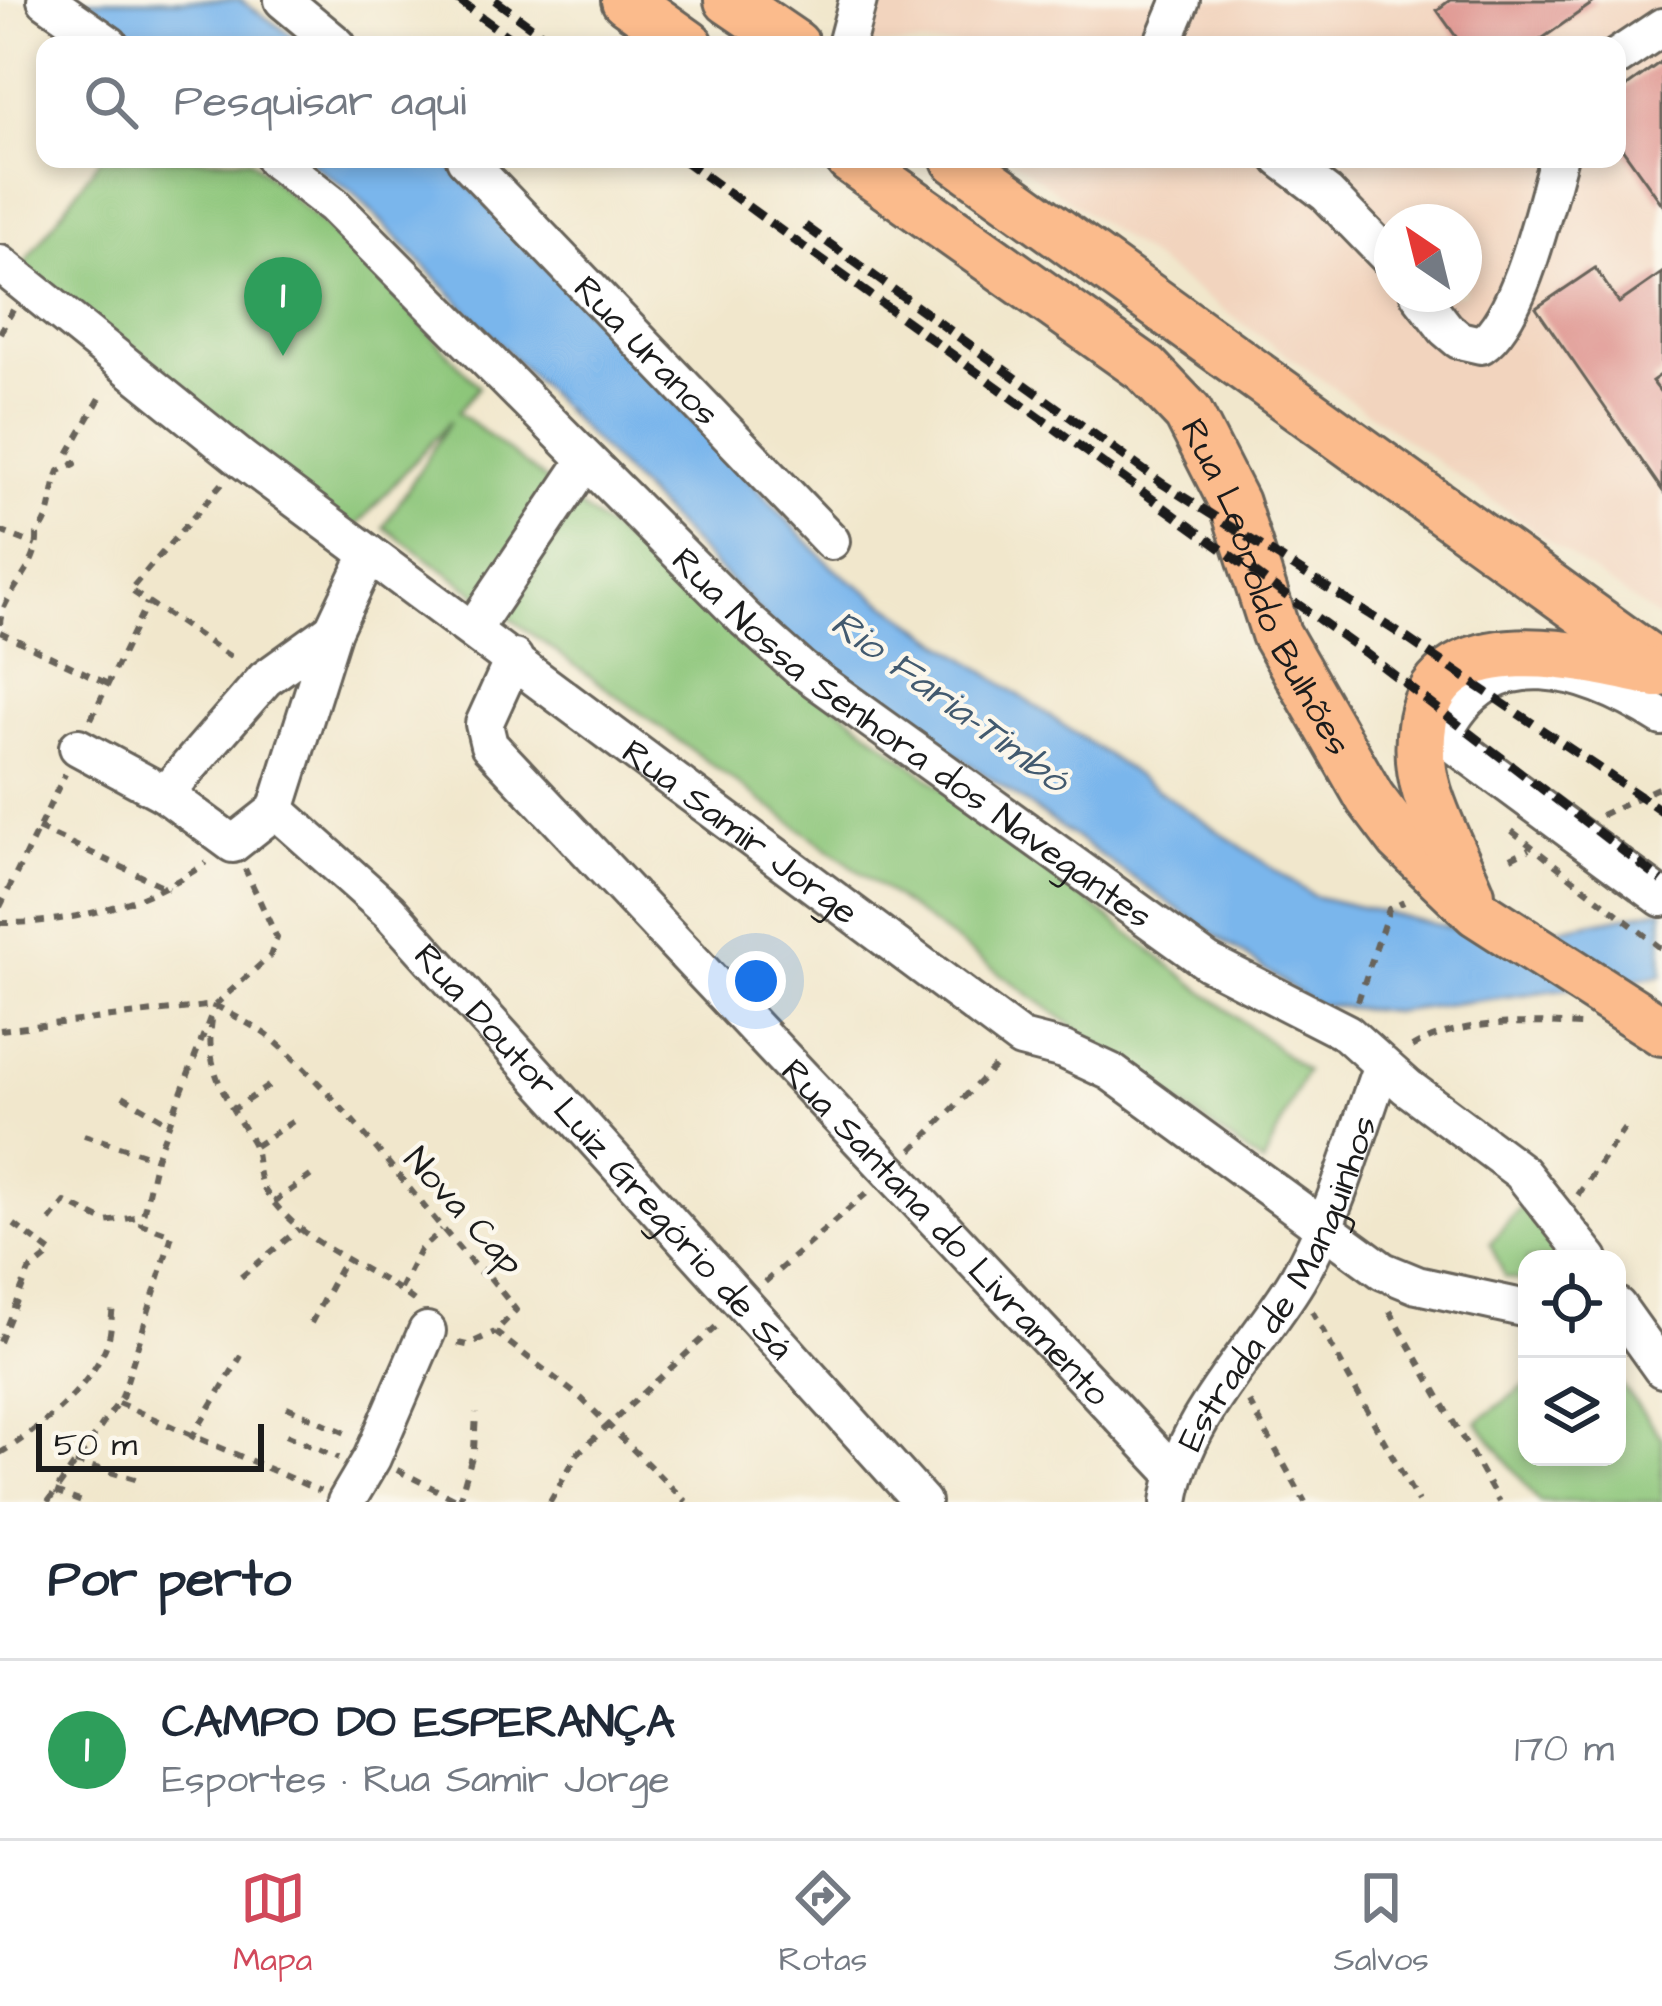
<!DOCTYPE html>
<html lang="pt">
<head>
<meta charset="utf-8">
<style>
  body { margin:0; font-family:"Architects Daughter",sans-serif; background:#f2f2f3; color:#1f2937 }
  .controls { position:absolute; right:36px; bottom:36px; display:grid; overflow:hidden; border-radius:24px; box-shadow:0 6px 18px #0003 }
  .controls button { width:108px; height:108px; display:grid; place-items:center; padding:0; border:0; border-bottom:3px solid #e0e1e3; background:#fff; color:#1f2937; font:60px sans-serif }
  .compass { position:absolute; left:1374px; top:204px; width:108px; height:108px; border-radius:50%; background:#fff; box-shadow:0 6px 18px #0003; rotate:325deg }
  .scale { position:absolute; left:36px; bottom:30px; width:228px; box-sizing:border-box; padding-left:12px; border:6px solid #1c1c1c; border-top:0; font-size:33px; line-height:42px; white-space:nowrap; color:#1c1c1c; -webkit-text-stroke:9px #fbf7ec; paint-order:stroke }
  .you { position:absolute; left:756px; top:981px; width:42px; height:42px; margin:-30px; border:9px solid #fff; border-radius:50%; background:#1a73e8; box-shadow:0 0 0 18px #1a73e833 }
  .badge { display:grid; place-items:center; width:78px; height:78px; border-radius:50%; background:#d1495b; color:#fff; font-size:39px; font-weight:700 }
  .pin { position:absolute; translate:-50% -99px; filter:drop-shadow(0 3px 6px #0008) }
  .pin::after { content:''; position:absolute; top:63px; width:42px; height:36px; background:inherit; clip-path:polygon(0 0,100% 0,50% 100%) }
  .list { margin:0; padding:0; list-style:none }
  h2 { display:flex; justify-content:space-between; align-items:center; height:156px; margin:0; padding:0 48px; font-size:51px }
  h2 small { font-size:39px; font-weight:400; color:#747a83 }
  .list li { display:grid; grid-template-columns:78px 1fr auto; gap:36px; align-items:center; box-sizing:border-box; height:180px; padding:0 48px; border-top:3px solid #e0e1e3 }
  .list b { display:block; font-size:45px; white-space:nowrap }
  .list p { margin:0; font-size:39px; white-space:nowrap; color:#747a83 }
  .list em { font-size:39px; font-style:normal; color:#747a83 }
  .icon { flex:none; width:66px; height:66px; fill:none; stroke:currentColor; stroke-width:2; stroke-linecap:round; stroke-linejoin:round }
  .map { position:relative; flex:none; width:1662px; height:1502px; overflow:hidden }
  .search { position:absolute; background:#fff; box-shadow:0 6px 18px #0003; left:36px; right:36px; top:36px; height:132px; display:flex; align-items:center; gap:30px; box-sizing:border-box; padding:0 42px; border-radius:24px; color:#747a83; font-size:45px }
  .sheet { height:336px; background:#fff }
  nav { display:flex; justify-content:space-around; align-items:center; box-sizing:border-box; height:168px; border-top:3px solid #e0e1e3; background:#fff; font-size:33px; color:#747a83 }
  nav a { display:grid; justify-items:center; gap:6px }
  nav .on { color:#d1495b }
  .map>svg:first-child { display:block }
</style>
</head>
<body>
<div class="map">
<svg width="1662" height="1502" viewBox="0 0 1662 1502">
  <rect width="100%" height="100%" fill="#fbf7ec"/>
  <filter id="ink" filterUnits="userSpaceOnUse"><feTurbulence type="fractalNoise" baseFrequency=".00833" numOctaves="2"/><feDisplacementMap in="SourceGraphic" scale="24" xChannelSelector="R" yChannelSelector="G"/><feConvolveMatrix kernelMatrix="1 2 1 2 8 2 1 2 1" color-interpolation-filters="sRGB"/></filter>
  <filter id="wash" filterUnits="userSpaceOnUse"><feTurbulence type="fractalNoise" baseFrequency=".004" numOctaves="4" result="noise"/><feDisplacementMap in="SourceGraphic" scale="48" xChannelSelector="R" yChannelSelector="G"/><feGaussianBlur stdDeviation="2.7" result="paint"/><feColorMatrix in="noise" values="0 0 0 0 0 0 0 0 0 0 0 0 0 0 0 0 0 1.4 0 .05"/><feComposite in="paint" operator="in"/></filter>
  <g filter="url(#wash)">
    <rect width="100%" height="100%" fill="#f1e7cc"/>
    <path fill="#f2d4be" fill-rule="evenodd" d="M875,0H1662V621L1011,159H1617V45H865ZM1392,222H1464V294H1392Z"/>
    <path fill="#8dc67a" stroke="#54714b" stroke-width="3" d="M100,159H249L363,260L479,387L458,412L1306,1071L1263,1164L384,527L451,420L348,536L15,277Z
      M1525,1201L1570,1259H1527V1282L1505,1277L1490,1243Z
      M1617,1379L1662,1438V1502H1539L1477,1422L1527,1384V1457H1617Z"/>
    <path fill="#7ab6ec" stroke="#4b6984" stroke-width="3" d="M81,0H240L306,45H145Z
      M305,159H443L833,568L1313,896L1502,940L1662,909V976L1392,1012L1315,1004L778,631L355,194Z"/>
    <g id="blocks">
      <path fill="#dd8e89" d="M1450,0H1597L1533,45H1462L1437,10Z
        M1662,61V204L1617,141V93Z
        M1595,268L1619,303L1662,273V374L1652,381L1662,394V490L1536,308Z"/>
    </g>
  </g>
  <g filter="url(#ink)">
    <use href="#blocks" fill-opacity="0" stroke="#67635a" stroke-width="3"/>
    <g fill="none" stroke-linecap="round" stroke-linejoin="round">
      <defs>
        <g id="minor">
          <path d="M46,0L110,45"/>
          <path d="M283,0L337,45"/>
          <path d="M846,45L858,0"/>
          <path d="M1162,45L1181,0"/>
          <path d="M1617,57L1662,27"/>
          <path id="s1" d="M274,159L333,205L745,619L801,669L1208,962L1347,1033L1407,1087L1521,1172L1590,1259"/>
          <path id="s2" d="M465,159L831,541"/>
          <path d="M1281,159L1327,194L1392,261"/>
          <path id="s3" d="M0,264L243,460L1021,1039L1064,1050L1111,1072L1383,1271L1417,1285L1527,1309"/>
          <path d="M1419,294L1446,329L1459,340L1481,345C1520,319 1545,205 1558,159"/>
          <path d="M473,629L586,461"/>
          <path id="s4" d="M514,658L484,724L489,745L1174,1473"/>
          <path d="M1662,717C1587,670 1490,636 1443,736L1662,898"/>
          <path d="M78,747L165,794L233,844L276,810L333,630L369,554"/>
          <path d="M165,794L265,679L333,630"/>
          <path id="s5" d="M276,810L389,911L922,1502"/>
          <path d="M1617,1306L1662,1369"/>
          <path d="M346,1502L372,1458L427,1331"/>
          <path id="s6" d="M1170,1502C1182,1418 1255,1350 1297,1280C1336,1214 1356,1136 1382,1065"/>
        </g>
        <g id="major">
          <path d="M626,0L689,45"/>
          <path d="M729,0L795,45"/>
          <path id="s7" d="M850,159L1146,369L1188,413L1234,503L1276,634L1370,798L1401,839L1477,912L1662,1031"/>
          <path d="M956,159L1662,668"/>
          <path d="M1470,894C1456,861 1438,827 1427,792C1420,769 1419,742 1423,719C1441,620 1592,658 1657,673"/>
        </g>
      </defs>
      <use href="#minor" stroke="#67635a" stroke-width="42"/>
      <use href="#major" stroke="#67635a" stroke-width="54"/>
      <path stroke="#67635a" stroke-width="6" stroke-dasharray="9 9" stroke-linecap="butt" d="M0,333L13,310
        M222,484L130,590L237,661
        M0,531L36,545
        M0,625C1,593 39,570 37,535C55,512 49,496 59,471L75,464L68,454L104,391
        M0,632L108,684
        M91,719L147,603
        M1601,815L1662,786
        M38,828L169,889
        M1512,831L1662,949
        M1511,858L1529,849
        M0,907L65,774
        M0,923C71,924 147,904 206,863
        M1358,1001L1389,909L1404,902
        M215,1005C235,1017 260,1028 278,1044C354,1112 414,1199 482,1274L484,1270L516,1310L495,1332L582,1399L686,1502
        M212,1020C204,1070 227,1099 251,1140C261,1156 254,1175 266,1192C304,1248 366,1263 416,1302
        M0,1030L215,1005L270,956L277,938L245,869
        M1412,1047C1459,1019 1528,1022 1581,1025
        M123,1096L169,1123
        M231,1111L270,1085
        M84,1135L156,1158
        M255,1146L295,1120
        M912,1150L1000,1061
        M1578,1195L1629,1122
        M274,1202L316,1172
        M50,1221L65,1202L106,1222L142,1216
        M241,1277L299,1229
        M765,1282L868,1192
        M400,1289L420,1250L442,1230
        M1312,1311L1418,1502
        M1390,1311L1499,1502
        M311,1323L344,1261
        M0,1342L29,1271L52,1253L12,1223
        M458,1343L467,1345L495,1332
        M1249,1402L1305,1502
        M118,1403L320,1491
        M287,1407L346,1433
        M286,1435L339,1458
        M191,1439L241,1356
        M0,1453C39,1430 93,1386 108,1341C112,1329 111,1314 114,1302
        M75,1462L142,1481
        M397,1470L461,1502
        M55,1492L82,1502
        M459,1501L474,1450L476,1413
        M48,1502L122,1397L172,1235L141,1224L156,1158L215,1005
        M550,1502L578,1453L720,1323"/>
      <use href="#minor" stroke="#fff" stroke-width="36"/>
      <use href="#major" stroke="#fbbb8c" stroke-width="48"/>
      <path stroke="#1c1c1c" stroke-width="9" stroke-dasharray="18 9" stroke-linecap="butt" d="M458,0L519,45
        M495,0L556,45
        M682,159L1364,652L1662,881
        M805,226L1163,484L1402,635L1662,811"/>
    </g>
  </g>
  <g text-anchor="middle" stroke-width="9" stroke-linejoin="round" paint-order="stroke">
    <g font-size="36" fill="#1c1c1c" stroke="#fbf7ec">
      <text dy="13" stroke="none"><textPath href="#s2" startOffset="264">Rua Uranos</textPath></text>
      <text dy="13" stroke="none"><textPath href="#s7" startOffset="615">Rua Leopoldo Bulhões</textPath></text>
      <text dy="13" stroke="none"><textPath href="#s1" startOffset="864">Rua Nossa Senhora dos Navegantes</textPath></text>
      <text dy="13" stroke="none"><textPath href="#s3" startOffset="933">Rua Samir Jorge</textPath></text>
      <text dy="13" stroke="none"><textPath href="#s5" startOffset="474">Rua Doutor Luiz Gregório de Sá</textPath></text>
      <text transform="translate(465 1210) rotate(48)" y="13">Nova Cap</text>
      <text dy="13" stroke="none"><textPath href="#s4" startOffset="762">Rua Santana do Livramento</textPath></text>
      <text dy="13" stroke="none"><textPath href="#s6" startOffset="246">Estrada de Manguinhos</textPath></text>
    </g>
    <g font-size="39" font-style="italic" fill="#425a6f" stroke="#fbf7ec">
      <text transform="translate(951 700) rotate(36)" y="14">Rio Faria-Timbó</text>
    </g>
  </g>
</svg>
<div class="controls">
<button><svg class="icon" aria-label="locate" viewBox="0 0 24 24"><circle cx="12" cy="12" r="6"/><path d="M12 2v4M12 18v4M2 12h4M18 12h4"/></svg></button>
<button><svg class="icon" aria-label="layers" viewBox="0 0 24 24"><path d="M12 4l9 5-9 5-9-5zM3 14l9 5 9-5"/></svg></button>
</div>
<svg class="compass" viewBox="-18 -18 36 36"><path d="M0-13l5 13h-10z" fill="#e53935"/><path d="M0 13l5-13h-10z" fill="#747a83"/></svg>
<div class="scale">50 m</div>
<div class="you"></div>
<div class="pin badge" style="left:283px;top:356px;background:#2e9e5b">1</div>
<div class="search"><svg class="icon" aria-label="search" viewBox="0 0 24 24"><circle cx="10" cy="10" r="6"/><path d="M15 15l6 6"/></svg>Pesquisar aqui</div>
</div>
<section class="sheet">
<h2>Por perto<small></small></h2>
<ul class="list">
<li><span class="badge" style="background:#2e9e5b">1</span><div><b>CAMPO DO ESPERANÇA</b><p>Esportes · Rua Samir Jorge</p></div><em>170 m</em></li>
</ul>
</section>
<nav>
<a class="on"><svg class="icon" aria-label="map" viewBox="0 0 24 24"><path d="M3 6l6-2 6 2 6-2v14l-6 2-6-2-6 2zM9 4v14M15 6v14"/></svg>Mapa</a>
<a><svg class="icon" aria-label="directions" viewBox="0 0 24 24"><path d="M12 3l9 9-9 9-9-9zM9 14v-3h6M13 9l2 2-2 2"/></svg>Rotas</a>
<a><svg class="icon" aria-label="saved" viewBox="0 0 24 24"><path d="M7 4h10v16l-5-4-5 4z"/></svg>Salvos</a>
</nav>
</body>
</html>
